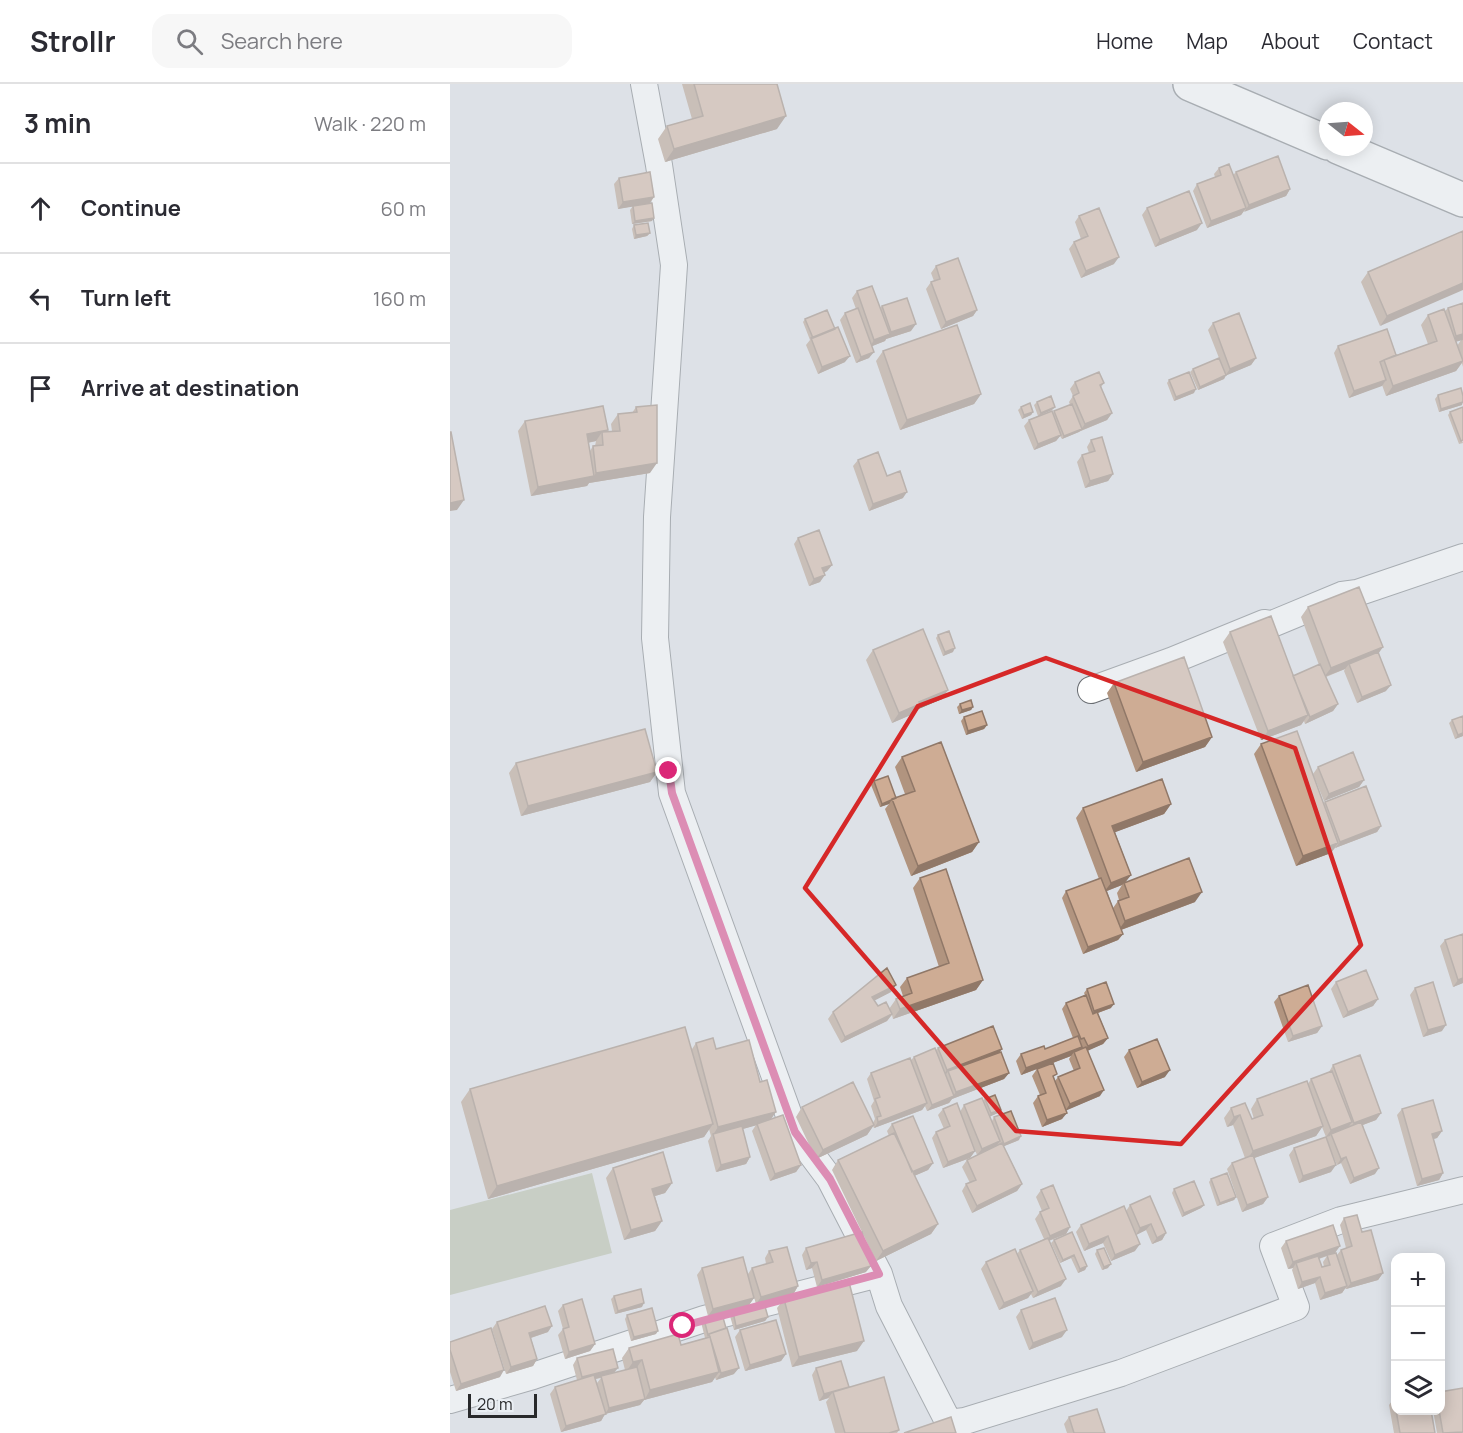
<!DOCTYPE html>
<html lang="en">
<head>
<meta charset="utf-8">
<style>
  body { margin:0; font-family:Manrope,sans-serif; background:#f7f7f7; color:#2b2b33 }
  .controls { position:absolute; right:18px; bottom:18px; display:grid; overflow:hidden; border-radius:12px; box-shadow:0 3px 15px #0003 }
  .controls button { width:54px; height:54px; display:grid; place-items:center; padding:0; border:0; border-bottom:2px solid #e1e1e2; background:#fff; color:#2b2b33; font:30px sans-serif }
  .compass { position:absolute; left:869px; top:18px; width:54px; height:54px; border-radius:50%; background:#fff; box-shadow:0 3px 15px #0003; rotate:107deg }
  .scale { position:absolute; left:18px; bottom:15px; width:69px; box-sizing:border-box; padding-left:6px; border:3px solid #28292b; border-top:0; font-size:16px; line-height:21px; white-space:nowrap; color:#28292b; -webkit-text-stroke:4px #eaeff4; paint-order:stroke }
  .stop { position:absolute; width:18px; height:18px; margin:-14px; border:4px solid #db2777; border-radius:50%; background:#fff }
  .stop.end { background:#db2777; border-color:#fff; box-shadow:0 2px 6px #0008 }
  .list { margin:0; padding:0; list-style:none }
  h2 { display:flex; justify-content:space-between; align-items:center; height:78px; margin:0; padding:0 24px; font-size:26px }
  h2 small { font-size:20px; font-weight:400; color:#7c7c81 }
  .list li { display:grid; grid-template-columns:39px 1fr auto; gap:18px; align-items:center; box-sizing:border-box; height:90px; padding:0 24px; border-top:2px solid #e1e1e2 }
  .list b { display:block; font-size:22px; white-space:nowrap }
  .list em { font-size:20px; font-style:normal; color:#7c7c81 }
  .icon { flex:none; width:33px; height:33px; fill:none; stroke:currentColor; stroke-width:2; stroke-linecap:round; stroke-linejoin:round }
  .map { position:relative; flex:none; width:1013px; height:1349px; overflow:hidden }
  header { display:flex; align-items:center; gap:36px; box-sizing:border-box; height:84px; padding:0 30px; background:#fff; border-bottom:2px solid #e1e1e2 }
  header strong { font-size:28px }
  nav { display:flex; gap:33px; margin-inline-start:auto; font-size:21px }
  .search { width:420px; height:54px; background:#f7f7f7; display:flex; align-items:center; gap:15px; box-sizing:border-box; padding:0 21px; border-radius:18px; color:#7c7c81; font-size:22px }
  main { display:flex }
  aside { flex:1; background:#fff }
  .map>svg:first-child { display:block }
</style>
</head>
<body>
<header>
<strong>Strollr</strong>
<div class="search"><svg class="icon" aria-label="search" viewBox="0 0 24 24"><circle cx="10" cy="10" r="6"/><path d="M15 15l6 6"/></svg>Search here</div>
<nav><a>Home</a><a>Map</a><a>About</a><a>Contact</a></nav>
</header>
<main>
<aside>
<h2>3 min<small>Walk · 220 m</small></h2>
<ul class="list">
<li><svg class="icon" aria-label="ahead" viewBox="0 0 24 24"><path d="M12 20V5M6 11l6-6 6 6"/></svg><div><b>Continue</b></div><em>60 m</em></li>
<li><svg class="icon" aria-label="left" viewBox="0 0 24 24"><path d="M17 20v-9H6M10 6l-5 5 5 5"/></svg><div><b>Turn left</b></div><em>160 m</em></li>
<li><svg class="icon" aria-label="arrive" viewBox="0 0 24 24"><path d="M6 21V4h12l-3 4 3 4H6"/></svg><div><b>Arrive at destination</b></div></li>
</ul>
</aside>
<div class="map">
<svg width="1013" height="1349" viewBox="0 0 1013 1349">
  <rect width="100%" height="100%" fill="#dde1e7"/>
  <path fill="#afb69b" d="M142,1089L162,1169L0,1211V1126Z"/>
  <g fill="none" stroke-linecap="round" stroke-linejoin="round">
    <defs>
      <path id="minor" d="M194,0L209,81L224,181L207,433L205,554L222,709L345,1048L380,1095L429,1190L439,1222L504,1349
        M641,606L721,577L814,539L822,540L892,511L907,509L1013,473
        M0,1316L83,1292L254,1235L429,1190
        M498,1339L515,1337L671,1289L846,1223L823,1162L891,1136L1013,1106"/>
      <path id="major" d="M740,0L878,59
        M888,63L1013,116"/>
    </defs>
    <use href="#minor" stroke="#696d72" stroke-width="28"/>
    <use href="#major" stroke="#696d72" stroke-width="36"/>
    <use href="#minor" stroke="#fff" stroke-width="26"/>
    <use href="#major" stroke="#fff" stroke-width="33"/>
  </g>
  <path fill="#b1947f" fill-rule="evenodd" d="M232,0H327V45L215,78L208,55L217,42L242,35Z
    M769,84L783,91L786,88L840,105L836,112L794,127L791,131L757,144L743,107L747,100L765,93L764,90Z
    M169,94L204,113L199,120L202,137L182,140L180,126L183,122L168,125L164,100Z
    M697,124L747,146L705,163L692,131Z
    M629,132L664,180L631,194L619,165L624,158L631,155L625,138Z
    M184,141L200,149L197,152L184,155L182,145Z
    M1013,147L930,242L911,198L918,188Z
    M486,182L527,226L523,232L491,245L476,205L481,198L484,197L481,189Z
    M407,207L430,224L432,222L461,247L436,255L435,257L422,262L419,274L406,279L390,236L395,229L406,225L402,214Z
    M1013,219L1006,258L1007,262L1011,256H1013V283L1012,279L1006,287L936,312L932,301L899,314L884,269L888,262L946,271L978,260L971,241L978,231L995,227L998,224Z
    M355,235L395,278L368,290L356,261L360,256L353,238Z
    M763,239L806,274L801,281L776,291L774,295L748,306L740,288L743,285L769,274L758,246Z
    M433,267L531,310L524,320L450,346L426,277Z
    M719,296L744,309L724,317L717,299Z
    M625,298L654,299L651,303L662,329L657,336L612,355L610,352L606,357L584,366L574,342L579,336L588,332L584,321L587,318L602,326L593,330L603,329L604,327L620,321L619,318L623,312L620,305Z
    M988,311L1012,321L989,328L985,315Z
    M186,323L200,389L139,399L137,402L81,412L68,347L75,337L156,348L162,347L161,340L168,330L182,329ZM146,357L145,362H143L140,367L138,359Z
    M571,323L583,328L581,331L572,335L568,326Z
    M1000,328L1013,359L1009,360L998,331Z
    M641,356L663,390L658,397L635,404L627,378L632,371L639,369L637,363Z
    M408,376L453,414L419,427L403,382Z
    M348,454L382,481L377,487L374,489L370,498L359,502L344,460Z
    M858,523L928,569L936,607L907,619L894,587L895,585L876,593L888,620L883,627L855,640L854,637L851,641L811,656L773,558L780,548L843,592L869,581L851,533Z
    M488,551L503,568L493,572L486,554Z
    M423,566L492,615L466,626L463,630L442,639L416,576Z
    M664,599L762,653L755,663L686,688L657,609Z
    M510,620L523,623L521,626L509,630L507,623Z
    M514,633L537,641L534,645L516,651L511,637Z
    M1002,636L1013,652L1005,655L999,639Z
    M811,660L874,719L875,718L931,742L927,748L885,764L881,769L846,782L804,670Z
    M452,673L529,758L522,768L461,792L435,725L439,720L430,723L421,701L424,697L446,714L455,710L445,683Z
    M66,679L207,688L200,698L71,732L59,689Z
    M868,683L914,696L909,703L874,717L863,690Z
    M721,720L714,730L665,748L681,791L675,798L745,818L671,846L673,850L668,856L633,870L612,814L616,807L649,795L626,734L633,724ZM672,801L667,809L669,816L668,817L663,824L657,807Z
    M470,794L533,896L526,906L443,935L442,931L437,937L391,959L378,935L383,928L441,908L424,916L428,922L439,925L446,915L453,912L450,903L457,894L489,883L463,804Z
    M1013,850V899L1003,903L990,862L995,856Z
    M886,898L928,915L923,922L893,934L881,905Z
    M965,904L992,947L973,953L960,911Z
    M637,905L661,924L648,929L658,954L653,960L638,966L650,1012L616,1026L612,1035L592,1043L583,1019L588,1012L590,1011L582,992L587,985L604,994L605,997L608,993L624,987L619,975L621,972L571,991L566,977L571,970L595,965L623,954L612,925L616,919L635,911L634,909Z
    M829,912L872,942L867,949L838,958L824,918Z
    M246,959L266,965L321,1035L351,1081L346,1088L320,1097L302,1047L306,1041L293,1045L300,1073L296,1080L266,1088L258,1057L261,1052L259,1045L254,1053L38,1115L11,1018L20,1005L242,965Z
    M488,964L549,969L559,989L554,995L502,1015L499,1019L477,1027L475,1022L472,1026L424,1044L423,1042L417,1051L366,1075L346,1033L352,1023L423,1039L425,1035L421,1022L424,1017L417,995L421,989L461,976L464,973L486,966Z
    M679,966L715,993L687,1004L674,973Z
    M883,981L931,1029L926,1036L913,1041L925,1090L900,1100L891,1079L887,1081L883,1072L881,1088L849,1099L839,1071L844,1064L876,1053L872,1043L866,1052L804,1074L818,1113L813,1120L792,1128L777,1085L782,1079L795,1074L783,1041L777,1043L774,1034L781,1024L802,1035H804L801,1025L807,1015L858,1000L861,995L879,988Z
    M535,1015L551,1026L548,1029L540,1032L542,1037L544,1033L569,1056L554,1062L572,1100L567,1107L522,1129L512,1107L516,1100L520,1099L512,1083L517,1076L527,1071L521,1056L525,1067L520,1074L493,1084L482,1054L486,1048L494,1045L488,1031L493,1025L510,1028L514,1021L533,1017Z
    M952,1025L992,1047L987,1054L983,1055L993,1089L989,1096L967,1102L947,1031Z
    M442,1040L483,1079L478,1086L464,1092L488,1140L481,1150L426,1177L382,1086L388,1076L439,1052L437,1047Z
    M163,1084L222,1099L215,1109L205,1112L212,1137L205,1147L174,1156L156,1094Z
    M761,1095L786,1113L784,1116L767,1122L759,1098Z
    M724,1105L754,1121L751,1124L732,1133L722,1109Z
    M591,1106L620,1143L616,1150L599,1157L611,1202L583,1214L581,1210L578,1214L549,1226L531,1185L536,1178L567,1170L570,1166L594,1155L585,1135L590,1128L592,1127L586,1113Z
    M680,1121L716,1149L712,1156L702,1160L696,1146L686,1151L685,1167L661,1177L653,1159L634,1167L626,1148L631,1141L676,1127Z
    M894,1134L912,1148L933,1189L928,1196L896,1205L895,1204L892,1209L870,1216L865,1199L848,1205L842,1186L843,1184L838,1185L831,1164L836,1157L886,1169L887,1171L891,1166L896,1164L890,1141ZM877,1172L873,1178L874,1183H872L869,1175Z
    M622,1148L637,1182L635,1186L628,1189L621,1174L610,1179L601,1159L604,1156Z
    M356,1164L416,1188L367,1203L362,1184L356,1186L352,1171Z
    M647,1166L658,1184L652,1186L645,1170Z
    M319,1167L348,1202L344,1209L306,1220L301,1203L304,1214L299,1221L258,1232L247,1191L252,1184L298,1190L302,1184L316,1180L315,1174Z
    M164,1212L192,1223L165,1230L161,1215Z
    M334,1215L407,1267L342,1283L327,1224Z
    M113,1221L145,1260L140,1267L115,1275L108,1251L113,1245L108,1227Z
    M571,1226L612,1253L579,1266L566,1233Z
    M283,1228L318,1233L315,1237L284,1246L280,1232Z
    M177,1231L206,1250L181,1257L175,1235Z
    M254,1235L284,1290L266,1296L265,1293L262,1298L194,1316L190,1321L155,1330L151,1337L111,1348L100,1310L105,1303L127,1296L123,1281L127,1274L164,1289L175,1286L172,1274L179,1264L231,1261L255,1254L251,1238ZM151,1294L147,1299L145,1295Z
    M47,1238L98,1248L81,1254L87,1275L83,1282L56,1290L42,1245Z
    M290,1246L336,1270L331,1277L295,1287L285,1253Z
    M0,1258L50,1293L6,1307L0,1288Z
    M366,1284L399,1303L449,1346L447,1349H385L376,1318L379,1314L369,1317L362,1291Z
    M944,1314L985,1349H944L939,1321Z
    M983,1326H990L1013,1349H987Z
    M619,1333L655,1349H617L614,1340Z"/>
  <path fill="#907868" d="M336,32L327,45L215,78L224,65Z
    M840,105L836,112L794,128L799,121Z
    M204,113L199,120L168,125L173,118Z
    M796,124L791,131L757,144L761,137Z
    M204,134L202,137L182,140L185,137Z
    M752,139L747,146L705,163L710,156Z
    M200,149L197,152L184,155L186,151Z
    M669,173L664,180L631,194L636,187Z
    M1013,199V206L930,242L937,232Z
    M527,226L523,232L491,245L496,238Z
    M466,240L461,247L436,255L435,257L420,263L424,256L439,250L441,248Z
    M1013,250V256L1001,259L1006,252Z
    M424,268L419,274L406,279L411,273Z
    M400,272L395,278L368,290L372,283Z
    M806,274L801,281L775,292L780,285Z
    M1013,277L1006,287L936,312L943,302Z
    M776,291L774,295L748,306L750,303Z
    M936,296L932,302L899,314L904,307Z
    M746,305L744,309L724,317L726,313Z
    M531,310L524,320L450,346L457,336Z
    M1013,318L1012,321L989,328L991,325Z
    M605,323L602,326L588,332L591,329Z
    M583,328L581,331L572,335L574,331Z
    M662,329L657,336L630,347L635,340Z
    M632,345L629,348L612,355L614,352Z
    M158,346L153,354L152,348L146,357L130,360L137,350Z
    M611,351L606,357L584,366L588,360Z
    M207,379L200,389L139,399L137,402L81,412L88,403L144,392L146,389Z
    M663,390L658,397L635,404L640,397Z
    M457,408L453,414L419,427L423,420Z
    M14,416L7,426L0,427V419Z
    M382,481L377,487L367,491L372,484Z
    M375,491L370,498L359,502L364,495Z
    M933,563L926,573L899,580L895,585L874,593L881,584Z
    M505,564L503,568L493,572L495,568Z
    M941,601L936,607L907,619L912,613Z
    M498,606L492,615L466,626L463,630L442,639L449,629L469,618Z
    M888,620L883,627L855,640L860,633Z
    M523,623L521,626L509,630L512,626Z
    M858,631L851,641L811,656L818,647Z
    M537,641L534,645L516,651L518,647Z
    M1013,649V652L1005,655L1008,651Z
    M762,653L755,663L686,688L693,678Z
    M207,688L200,698L71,732L78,722Z
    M914,696L909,703L874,717L879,710Z
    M441,717L439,720L430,723L432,720Z
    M721,720L714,730L655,752L662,742Z
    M931,742L927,748L885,764L890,758Z
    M529,758L522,768L461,792L468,782Z
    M888,759L881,769L846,782L853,772Z
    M681,791L674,800V799L672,801L654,808L661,799Z
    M752,808L745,818L668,847L675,837Z
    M673,850L668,856L633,870L638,863Z
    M1013,894V899L1003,903L1008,896Z
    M533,896L526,906L443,935L450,925Z
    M446,901L441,908L418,920L422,913Z
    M928,915L923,922L893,934L898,928Z
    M664,920L661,924L642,931L644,927Z
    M442,930L437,937L391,959L395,953Z
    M996,941L992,947L973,953L978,946Z
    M872,942L867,949L838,958L843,952Z
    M658,954L653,960L633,969L638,962Z
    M632,963L628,970L624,968L621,972L571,991L576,984Z
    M552,965L547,972L498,987L495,992L492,993L497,986Z
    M720,986L715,993L687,1004L692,998Z
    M559,989L554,995L502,1015L499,1019L477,1027L482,1021L503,1012L506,1008Z
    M654,1006L650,1012L615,1027L620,1020Z
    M477,1019L472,1026L424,1044L428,1038Z
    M551,1026L548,1029L539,1033L541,1029Z
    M326,1028L319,1038L263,1053V1051L268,1043Z
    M617,1029L612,1035L592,1043L597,1036Z
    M931,1029L926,1036L899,1046L904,1039Z
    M790,1031L783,1041L777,1043L784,1033Z
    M902,1038L897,1045L881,1050L880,1052L876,1053L881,1046Z
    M263,1040L254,1053L38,1115L47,1102Z
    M424,1041L417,1051L366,1075L373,1066Z
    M873,1042L866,1052L796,1077L803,1067Z
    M992,1047L987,1054L977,1057L982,1050Z
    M571,1052L569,1056L552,1063L554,1060Z
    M550,1057L545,1064L527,1071L532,1065Z
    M525,1067L520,1074L493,1084L498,1078Z
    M300,1073L296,1080L266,1088L271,1081Z
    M896,1073L891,1079L887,1081L891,1075Z
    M483,1079L478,1086L457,1095L462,1088Z
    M351,1081L346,1088L320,1097L325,1090Z
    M886,1081L881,1088L849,1099L853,1092Z
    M929,1084L925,1090L900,1100L904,1094Z
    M993,1089L989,1096L967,1102L972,1095Z
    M222,1099L215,1109L195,1115L202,1105Z
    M572,1100L567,1107L522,1129L527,1122Z
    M786,1113L784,1116L767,1122L770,1119Z
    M818,1113L813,1120L792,1128L797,1121Z
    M754,1121L751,1124L732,1133L734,1129Z
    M212,1137L205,1147L174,1156L181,1146Z
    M488,1140L481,1150L426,1177L433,1167Z
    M701,1140L696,1146L686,1151L690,1144Z
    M620,1143L616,1150L595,1158L600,1152Z
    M716,1149L712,1156L702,1160L707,1154Z
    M658,1152L653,1159L634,1167L639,1160Z
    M690,1160L685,1167L661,1177L665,1171Z
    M890,1162L885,1169L847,1182L846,1179L843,1184L838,1185L843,1178Z
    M624,1171L621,1174L610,1179L613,1176Z
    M367,1178L362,1184L356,1186L361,1179Z
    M661,1180L658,1184L652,1186L654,1183Z
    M421,1182L416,1188L367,1203L372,1196Z
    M637,1182L635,1186L628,1189L630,1185Z
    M933,1189L928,1196L896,1205L901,1199Z
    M870,1193L865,1199L848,1205L852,1198Z
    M616,1195L611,1202L583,1214L588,1208Z
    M348,1202L344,1209L306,1220L311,1213Z
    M897,1202L892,1209L870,1216L875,1209Z
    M583,1207L578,1214L549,1226L554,1219Z
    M304,1214L299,1221L258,1232L263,1225Z
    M194,1219L192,1223L165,1230L168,1227Z
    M318,1233L315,1237L284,1246L286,1242Z
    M102,1242L98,1248L74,1256L79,1249Z
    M617,1246L612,1253L579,1266L583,1259Z
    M208,1247L206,1250L181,1257L184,1253Z
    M414,1257L407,1267L342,1283L349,1273Z
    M145,1260L140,1267L115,1275L119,1268Z
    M336,1270L331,1277L295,1287L300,1281Z
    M87,1275L83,1282L56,1290L61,1283Z
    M192,1276L185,1286L176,1288L183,1278Z
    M168,1284L163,1290L128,1300L132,1293Z
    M289,1284L284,1290L266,1296L271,1289Z
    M54,1286L50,1293L6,1307L11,1300Z
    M269,1288L262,1298L194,1316L190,1321L155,1330L151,1337L111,1348L116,1342L155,1330L159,1324L195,1315L200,1306Z
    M399,1303L383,1308L378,1314L369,1317L374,1310Z"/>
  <path fill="#ceac94" stroke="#907868" stroke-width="1.5" d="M244,0H327L336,32L224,65L217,42L253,32Z
    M828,72L840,105L799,121L786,88Z
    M779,80L796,124L761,137L747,100L771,91L769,84Z
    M200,88L204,113L173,118L169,94Z
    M739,107L752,139L710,156L697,124Z
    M202,119L204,134L185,137L183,122Z
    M649,124L669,173L636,187L624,158L638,152L629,132Z
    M198,139L200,149L186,151L184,141Z
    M1013,147V199L937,232L918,188Z
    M508,174L527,226L496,238L481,198L490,195L486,182Z
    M422,202L440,250L424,256L407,207Z
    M457,214L466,240L441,248L432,222Z
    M1013,219V250L1006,252L998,224Z
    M408,224L424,268L411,273L395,229Z
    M994,225L1013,277L943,302L934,276L987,257L978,231Z
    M377,226L385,245L363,254L355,235Z
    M789,229L806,274L780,285L763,239Z
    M507,241L531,310L457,336L433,267Z
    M388,243L400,272L372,283L361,254Z
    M937,245L946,271L934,276L930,278L936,296L904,307L888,262Z
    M769,274L776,291L750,303L743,285Z
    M649,288L654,299L650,301L662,329L635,340L623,312L629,309L625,298Z
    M739,288L746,305L726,313L719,296Z
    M1011,304L1013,312V318L991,325L988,311Z
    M601,312L605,323L591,329L587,318Z
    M580,319L583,328L574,331L571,323Z
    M622,320L632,345L614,352L604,327Z
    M207,321V379L146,389L143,362L153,361L152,348L170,347L168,330L187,328L186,323Z
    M153,322L158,346L137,350L144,392L88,403L75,337Z
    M1013,323V356L1011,357L1000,328Z
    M602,327L611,351L588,360L579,336Z
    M0,348H1L14,416L0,419Z
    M652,353L663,390L640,397L632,371L645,367L641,356Z
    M428,368L437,392L450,387L457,408L423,420L408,376Z
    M369,446L382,481L372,484L375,491L364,495L348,454Z
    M909,503L933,563L881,584L858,523Z
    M821,532L858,631L818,647L780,548Z
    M473,545L498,606L469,618L470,620L449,629L423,566Z
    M499,547L505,564L495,568L488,551Z
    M928,568L941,601L912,613L899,580Z
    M734,573L762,653L693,678L664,599Z
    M870,580L888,620L860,633L843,592Z
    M521,616L523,623L512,626L510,620Z
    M532,627L537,641L518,647L514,633Z
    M1013,632V649L1008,651L1002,636Z
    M195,645L207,688L78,722L66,679Z
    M847,647L888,759L853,772L811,660Z
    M491,658L529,758L468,782L442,715L465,707L452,673Z
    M903,668L914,696L879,710L868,683Z
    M438,692L446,714L432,720L424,697Z
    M712,695L721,720L662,742L681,791L661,799L633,724Z
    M916,702L931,742L890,758L875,718Z
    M739,774L752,808L675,837L668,817L679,813L674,799Z
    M496,785L533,896L450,925L446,915L462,909L457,894L499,879L470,794Z
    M651,794L673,850L638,863L616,807Z
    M1013,850V894L1008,896L995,856Z
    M437,884L446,901L422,913L428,922L436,918L442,930L395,953L383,928Z
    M916,886L928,915L898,928L886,898Z
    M656,898L664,920L644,927L637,905Z
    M983,898L996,941L978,946L965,904Z
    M858,901L872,942L843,952L829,912Z
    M636,911L643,930L647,928L658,954L638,962L634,954L631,955L616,919Z
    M543,942L552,965L497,986L488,964Z
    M235,943L263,1040L47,1102L20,1005Z
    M628,952L632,963L576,984L571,970L594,962L595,965Z
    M263,954L266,965L299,956L310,998L317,996L326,1028L268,1043L246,959Z
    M707,955L720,986L692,998L679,966Z
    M636,963L654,1006L620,1020L608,993L630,984L624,968Z
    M485,964L504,1012L482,1021L464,973Z
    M551,968L559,989L506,1008L498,987Z
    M910,971L931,1029L904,1039L883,981Z
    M460,974L477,1019L428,1038L427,1033L431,1032L425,1015L430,1013L421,989Z
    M603,979L607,990L603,992L617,1029L597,1036L588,1012L596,1009L587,985Z
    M882,987L902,1038L881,1046L861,995Z
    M857,997L873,1042L803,1067L790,1031L784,1033L781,1024L795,1019L802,1035L813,1031L807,1015Z
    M403,998L424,1041L373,1066L352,1023Z
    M545,1011L551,1026L541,1029L535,1015Z
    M532,1014L550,1057L532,1065L514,1021Z
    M983,1016L992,1047L982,1050L993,1089L972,1095L952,1025Z
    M507,1019L525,1067L498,1078L486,1048L500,1042L493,1025Z
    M561,1027L571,1052L554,1060L544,1033Z
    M333,1031L351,1081L325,1090L307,1040Z
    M463,1032L483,1079L462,1088L442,1040Z
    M911,1038L929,1084L904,1094L896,1073L891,1075L881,1050Z
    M292,1042L300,1073L271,1081L263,1050Z
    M444,1049L488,1140L433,1167L388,1076Z
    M876,1053L886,1081L853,1092L844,1064Z
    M552,1059L572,1100L527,1122L516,1100L526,1096L517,1076Z
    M213,1068L222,1099L202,1105L212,1137L181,1146L163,1084Z
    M803,1071L818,1113L797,1121L782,1079Z
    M777,1089L786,1113L770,1119L761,1095Z
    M744,1097L754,1121L734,1129L724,1105Z
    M603,1101L620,1143L600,1152L590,1128L599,1124L591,1106Z
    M700,1112L716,1149L707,1154L701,1140L690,1144L680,1121Z
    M674,1122L690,1160L665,1171L658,1152L639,1160L631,1141Z
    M907,1131L912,1148L921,1146L933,1189L901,1199L891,1166L902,1162L894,1134Z
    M883,1141L890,1162L843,1178L836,1157Z
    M412,1148L421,1182L372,1196L367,1178L361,1179L356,1164Z
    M622,1148L637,1182L630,1185L624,1171L613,1176L604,1156Z
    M598,1154L616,1195L588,1208L570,1166Z
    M337,1163L348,1202L311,1213L302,1184L323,1178L319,1167Z
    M654,1164L661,1180L654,1183L647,1166Z
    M565,1165L583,1207L554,1219L536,1178Z
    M886,1169L897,1202L875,1209L870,1193L852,1198L846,1179L868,1172L872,1183L880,1181L877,1171Z
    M293,1173L304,1214L263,1225L252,1184Z
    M399,1198L414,1257L349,1273L334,1215Z
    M191,1205L194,1219L168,1227L164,1212Z
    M605,1214L617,1246L583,1259L571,1226Z
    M132,1215L145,1260L119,1268L113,1245L119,1243L113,1221Z
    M314,1219L318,1233L286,1242L283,1228Z
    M95,1222L102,1242L79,1249L87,1275L61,1283L47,1238Z
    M202,1224L208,1247L184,1253L177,1231Z
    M272,1230L276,1244L259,1250L258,1251L254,1235Z
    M326,1236L336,1270L300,1281L290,1246Z
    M41,1244L54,1286L11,1300L0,1266V1258Z
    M277,1244L289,1284L271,1289L259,1250Z
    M228,1250L231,1261L260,1253L269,1288L200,1306L192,1276L183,1278L179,1264Z
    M163,1265L168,1284L132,1293L127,1274Z
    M391,1277L399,1303L374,1310L366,1284Z
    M187,1283L195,1315L159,1324L151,1292Z
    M144,1291L156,1330L116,1342L105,1303Z
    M434,1293L449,1346L439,1349H395L383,1308Z
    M1013,1304V1348L993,1349L989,1326H990V1308Z
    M647,1325L655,1349H624L619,1333Z
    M946,1326H981L985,1349H950Z
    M501,1333L506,1349H454Z"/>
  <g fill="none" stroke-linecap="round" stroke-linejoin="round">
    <path stroke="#db2777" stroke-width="8" d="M219,687L222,709L345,1048L380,1095L429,1190L233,1242"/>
  </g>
  <path d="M0 0H1013V1349H0ZM596,574L845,664L911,861L731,1060L566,1047L355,804L468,622Z" fill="#dde1e7" fill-opacity=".55" fill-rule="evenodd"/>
  <path fill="none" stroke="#d62828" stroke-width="4.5" stroke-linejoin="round" d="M596,574L845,664L911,861L731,1060L566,1047L355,804L468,622Z"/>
</svg>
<div class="controls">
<button>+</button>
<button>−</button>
<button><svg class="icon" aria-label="layers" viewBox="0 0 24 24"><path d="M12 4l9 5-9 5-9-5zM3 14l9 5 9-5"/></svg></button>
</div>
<svg class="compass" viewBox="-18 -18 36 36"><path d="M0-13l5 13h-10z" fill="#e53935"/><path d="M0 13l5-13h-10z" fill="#7c7c81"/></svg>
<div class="scale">20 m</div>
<div class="stop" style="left:233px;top:1242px"></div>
<div class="stop end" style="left:219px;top:687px"></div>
</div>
</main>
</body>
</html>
